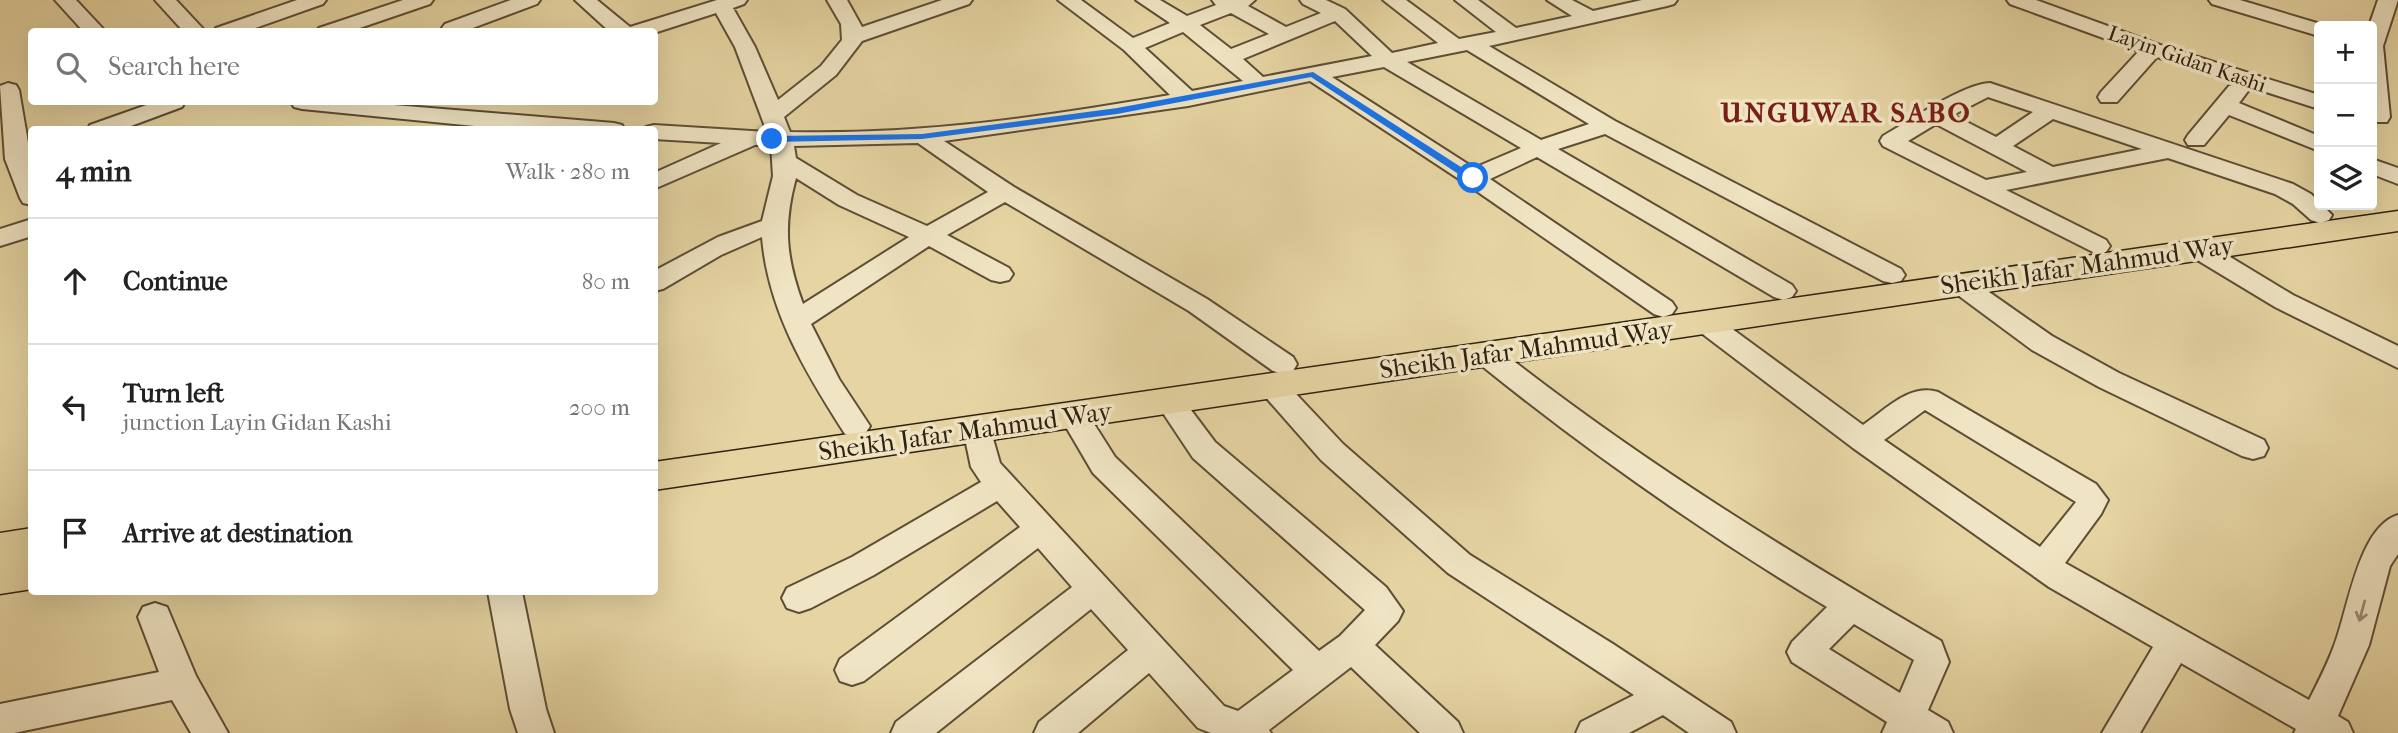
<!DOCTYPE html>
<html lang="en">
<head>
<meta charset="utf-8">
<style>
  body { margin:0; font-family:"IM FELL French Canon",serif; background:#f6f6f6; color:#222 }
  .controls { position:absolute; right:21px; top:21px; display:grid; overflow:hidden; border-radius:7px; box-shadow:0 7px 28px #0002 }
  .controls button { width:63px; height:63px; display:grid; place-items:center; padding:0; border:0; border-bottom:2px solid #e0e0e0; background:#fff; color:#222; font:35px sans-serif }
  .stop { position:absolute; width:21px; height:21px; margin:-16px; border:5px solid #1a73e8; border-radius:50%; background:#fff }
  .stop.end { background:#1a73e8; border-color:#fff; box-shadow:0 2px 7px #0008 }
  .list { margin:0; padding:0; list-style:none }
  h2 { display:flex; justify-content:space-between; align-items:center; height:91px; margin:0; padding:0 28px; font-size:30px }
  h2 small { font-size:23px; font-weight:400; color:#767676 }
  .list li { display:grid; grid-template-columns:46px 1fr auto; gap:21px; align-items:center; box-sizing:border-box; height:126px; padding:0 28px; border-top:2px solid #e0e0e0 }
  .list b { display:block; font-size:26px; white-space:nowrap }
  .list p { margin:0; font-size:23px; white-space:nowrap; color:#767676 }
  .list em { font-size:23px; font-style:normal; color:#767676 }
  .icon { flex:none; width:38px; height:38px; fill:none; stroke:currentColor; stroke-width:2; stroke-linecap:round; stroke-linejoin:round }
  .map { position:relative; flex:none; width:2398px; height:733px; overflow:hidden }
  .search { position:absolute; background:#fff; box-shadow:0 7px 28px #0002; left:28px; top:28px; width:630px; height:77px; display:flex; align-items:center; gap:18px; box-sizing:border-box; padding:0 24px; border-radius:7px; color:#767676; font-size:26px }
  .panel { position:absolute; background:#fff; box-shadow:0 7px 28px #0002; left:28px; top:126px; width:630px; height:469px; border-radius:7px }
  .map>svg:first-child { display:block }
</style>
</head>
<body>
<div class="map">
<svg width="2398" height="733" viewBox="0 0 2398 733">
  <rect width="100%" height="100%" fill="#e6d5a3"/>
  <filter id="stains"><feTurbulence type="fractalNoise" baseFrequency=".00286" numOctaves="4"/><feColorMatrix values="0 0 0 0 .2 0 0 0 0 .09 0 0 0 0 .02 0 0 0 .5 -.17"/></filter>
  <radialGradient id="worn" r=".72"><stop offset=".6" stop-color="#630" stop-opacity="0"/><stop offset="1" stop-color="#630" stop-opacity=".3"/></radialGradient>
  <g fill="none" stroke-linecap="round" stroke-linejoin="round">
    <defs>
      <path id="minor" d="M55,0H76L106,32H84Z
        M155,0H176L206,32H184Z
        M297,0H326L323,4L244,32H213L216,28Z
        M403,0H433L430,4L348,32H316L319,28Z
        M511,0H540L537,4L462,32H444L442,28L445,24Z
        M575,0H597L630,27L717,0H747L744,4L733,8L755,47L778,100L821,66L842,40L841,24L827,0H847L862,27L942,0H972L969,4L862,41L836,75L784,117L790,132C918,135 1044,117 1170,95L1124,50L1058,0H1081L1133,38L1170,23L1136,0H1160L1187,16L1216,5L1212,0H1255L1248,6L1286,27L1321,13L1303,4L1300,0H1326L1345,9L1392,53L1438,43L1383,0H1406L1459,39L1496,32L1455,0H1478L1516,28L1572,16L1547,0H1572L1593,11L1642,0H1677L1674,4L1667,6L1489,46L1615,121L1901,269L1905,275L1901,281L1892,283L1883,281L1605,134L1558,149L1792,285L1796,291L1792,297L1783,300L1774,297L1537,157L1490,179L1672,302L1676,308L1672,314L1663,317L1654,314L1465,183L1310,81L1188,106L944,141L1014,187L1207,299L1293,357L1297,364L1293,371L1283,374L1273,371L1189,311L1005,202L947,235L1009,268L1013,274L1009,280L1000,282L991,280L929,246L811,324L839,379L870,426L865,434L855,437L845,434C806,373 768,311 762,237L721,255L663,289L654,291V271L718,237L762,221L773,176L771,145H755L654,189V173L721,143L654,139V130H644L646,127L654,125L767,132L735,47L716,13L654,33L610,32ZM1231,13L1269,34L1231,49L1200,25ZM1335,21L1372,56L1263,77L1243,59ZM1183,32L1243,81L1192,91L1145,48ZM1467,50L1589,124L1541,140L1407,62ZM1384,67L1521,148L1474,168L1332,77ZM918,143L988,192L927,226L857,195L796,158L794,146ZM796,178L839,205L909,237L803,304C786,258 783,225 796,178Z
        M2007,0H2036L2160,45L2319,95V109L2157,57L2117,102H2101L2098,97L2101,92L2139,51L2010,4Z
        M2209,0H2240L2327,26H2319V36L2212,4Z
        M2378,0H2398L2383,46L2390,117L2387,122H2372V26H2369Z
        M8,83L16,85L19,90L32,166V205L23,203L20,198L5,159L0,86Z
        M1990,83L2293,184L2311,194L2332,215L2329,220L2320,223L2311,220L2293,204L2275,194L2168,158L2006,190L2106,240L2110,246L2106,252L2097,254L1883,146L1880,141L1883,136C1907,122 1965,83 1990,83ZM1988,97L2033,112L1996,137L1953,115ZM2053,119L2142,149L2053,167L2013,146ZM1936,124L2027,172L1986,180L1908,141Z
        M2237,84L2245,86L2248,91L2239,103L2319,136V151L2229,115L2204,145H2188L2185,140L2188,135L2229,86Z
        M155,102H185L182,107L120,130H87L90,125Z
        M291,102H357L614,123L622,125L625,130H516L302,109L294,107Z
        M2372,159L2398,168V184L2372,174Z
        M32,219V236L0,246V229Z
        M2198,241L2207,243L2293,295L2398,346V368L2275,307L2189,255L2185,249L2189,243Z
        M1960,276L1969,278L2052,336L2119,373L2264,440L2268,448L2264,456L2253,459L2242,456L2099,387L2032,350L1951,290L1947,284L1951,278Z
        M1706,314L1716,317L1863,425C1885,410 1910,383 1938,392L2096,484L2108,500L2101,514L2065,563L2309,700C2318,682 2327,665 2334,646C2348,611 2358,527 2398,515V554L2390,566L2369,645L2338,716L2348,722L2353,733H2294L2296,729L2181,663L2140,733H2102L2153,647L2049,587L1853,448L1696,329L1692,323L1696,317ZM1925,410L2076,502L2040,547L1884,440Z
        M1487,345L1497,348C1636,458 1788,552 1941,641L1949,662L1928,710L1948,722L1953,733H1882L1887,722L1792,662L1787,652L1792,642L1827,607C1705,534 1587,451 1477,362L1473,355L1477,348ZM1854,624L1914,660L1900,693L1829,649Z
        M1272,376L1282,379L1343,444L1470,555L1613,644L1731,722L1736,733H1689L1663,715L1629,733H1576L1581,722L1634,695L1448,573L1321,460L1262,393L1258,386L1262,379Z
        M1169,391L1179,394L1215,442L1386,587L1403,611L1398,621L1375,645L1458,722L1463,733H1420L1351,667L1269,730L1271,733H1211L1198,728L1149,673L1078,733H1034L1039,722L1128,650L1091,609L936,733H891L896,722L1072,587L1038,548L864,681L852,685L840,681L835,670L840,659L1020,527L997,501L874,575L811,608L799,612L787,608L782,598L787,588L852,557L981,482L971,467L963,429L968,421L978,418L988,421L1000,463L1224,706L1238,711L1293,670L1093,473L1059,415L1064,408L1074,405L1084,408L1115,457L1319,651L1340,636L1365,610L1193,458L1155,401L1159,394Z
        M488,592H522L546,709L554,733H518L510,709Z
        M155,603L167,607L196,676L228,733H191L172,700L14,733H0V704L159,672L138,617L143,607Z"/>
      <path id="major" d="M2398,211V231L654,490V462Z
        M32,528V589L0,594V533Z"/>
    </defs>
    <use href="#minor" stroke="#5e4e35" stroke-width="4"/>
    <use href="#major" stroke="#302110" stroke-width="3"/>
    <use href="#minor" fill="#efe4c3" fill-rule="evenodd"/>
    <use href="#major" fill="#e6d5a3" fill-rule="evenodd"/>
  </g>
  <defs><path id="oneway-shaft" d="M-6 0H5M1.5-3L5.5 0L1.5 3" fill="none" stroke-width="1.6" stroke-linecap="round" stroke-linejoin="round" transform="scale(1.75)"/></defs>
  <use stroke="#998c72" href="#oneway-shaft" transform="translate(2362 611) rotate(105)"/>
  <path fill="#1a73e8" d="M1313,72L1478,178L1469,181L1311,77L1117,114L922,139L772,142L768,139L772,136L922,134L1117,108Z"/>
  <g text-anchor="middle" stroke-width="7" stroke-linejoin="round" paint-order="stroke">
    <g font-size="21" fill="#302110" stroke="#efe4c3">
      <text transform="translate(2187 59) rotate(19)" y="7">Layin Gidan Kashi</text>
    </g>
    <g font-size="26" fill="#302110" stroke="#efe4c3">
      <text transform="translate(2087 265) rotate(-8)" y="9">Sheikh Jafar Mahmud Way</text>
      <text transform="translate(1526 349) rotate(-8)" y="9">Sheikh Jafar Mahmud Way</text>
      <text transform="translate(965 431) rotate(-8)" y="9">Sheikh Jafar Mahmud Way</text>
    </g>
    <g font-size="28" font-weight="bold" letter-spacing="2" fill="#7a1f14" stroke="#efe4c3">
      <text x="1846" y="122">UNGUWAR SABO</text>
    </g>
  </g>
  <rect width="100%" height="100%" filter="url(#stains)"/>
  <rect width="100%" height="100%" fill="url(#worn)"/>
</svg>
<div class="controls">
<button>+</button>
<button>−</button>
<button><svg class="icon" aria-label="layers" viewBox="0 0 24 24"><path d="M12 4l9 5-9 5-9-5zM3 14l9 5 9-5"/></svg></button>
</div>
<div class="stop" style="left:1473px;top:178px"></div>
<div class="stop end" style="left:772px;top:139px"></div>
<div class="search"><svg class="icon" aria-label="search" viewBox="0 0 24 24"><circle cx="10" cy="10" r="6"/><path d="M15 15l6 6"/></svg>Search here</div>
<section class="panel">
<h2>4 min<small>Walk · 280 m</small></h2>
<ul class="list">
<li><svg class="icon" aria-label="ahead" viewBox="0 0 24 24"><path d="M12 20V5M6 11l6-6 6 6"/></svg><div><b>Continue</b></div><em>80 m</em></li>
<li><svg class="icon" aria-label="left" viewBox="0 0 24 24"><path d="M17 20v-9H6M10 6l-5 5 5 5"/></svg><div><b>Turn left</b><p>junction Layin Gidan Kashi</p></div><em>200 m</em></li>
<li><svg class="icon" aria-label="arrive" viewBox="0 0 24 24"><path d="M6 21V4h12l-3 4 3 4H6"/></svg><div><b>Arrive at destination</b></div></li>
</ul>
</section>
</div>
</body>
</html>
